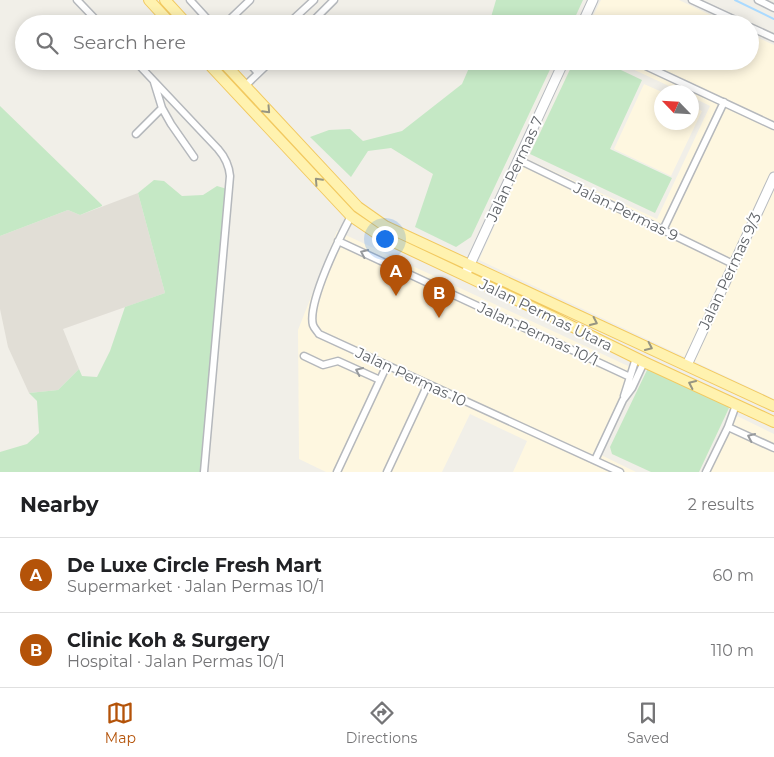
<!DOCTYPE html>
<html lang="en">
<head>
<meta charset="utf-8">
<style>
  body { margin:0; font-family:Montserrat,sans-serif; background:#f6f6f6; color:#202124 }
  .compass { position:absolute; left:654px; top:85px; width:45px; height:45px; border-radius:50%; background:#fff; box-shadow:0 2px 12px #0003; rotate:295deg }
  .you { position:absolute; left:384px; top:238px; width:18px; height:18px; margin:-12px; border:4px solid #fff; border-radius:50%; background:#1a73e8; box-shadow:0 0 0 8px #1a73e833 }
  .badge { display:grid; place-items:center; width:32px; height:32px; border-radius:50%; background:#b45309; color:#fff; font-size:16px; font-weight:700 }
  .pin { position:absolute; translate:-50% -41px; filter:drop-shadow(0 1px 2px #0008) }
  .pin::after { content:''; position:absolute; top:26px; width:18px; height:15px; background:inherit; clip-path:polygon(0 0,100% 0,50% 100%) }
  .list { margin:0; padding:0; list-style:none }
  h2 { display:flex; justify-content:space-between; align-items:center; height:65px; margin:0; padding:0 20px; font-size:21px }
  h2 small { font-size:16px; font-weight:400; color:#757577 }
  .list li { display:grid; grid-template-columns:32px 1fr auto; gap:15px; align-items:center; box-sizing:border-box; height:75px; padding:0 20px; border-top:1px solid #e0e0e0 }
  .list b { display:block; font-size:19px; white-space:nowrap }
  .list p { margin:0; font-size:16px; white-space:nowrap; color:#757577 }
  .list em { font-size:16px; font-style:normal; color:#757577 }
  .icon { flex:none; width:28px; height:28px; fill:none; stroke:currentColor; stroke-width:2; stroke-linecap:round; stroke-linejoin:round }
  .map { position:relative; flex:none; width:774px; height:472px; overflow:hidden }
  .search { position:absolute; background:#fff; box-shadow:0 2px 12px #0003; left:15px; right:15px; top:15px; height:55px; display:flex; align-items:center; gap:12px; box-sizing:border-box; padding:0 18px; border-radius:28px; color:#757577; font-size:19px }
  .sheet { height:215px; background:#fff }
  nav { display:flex; justify-content:space-around; align-items:center; box-sizing:border-box; height:70px; border-top:1px solid #e0e0e0; background:#fff; font-size:14px; color:#757577 }
  nav a { display:grid; justify-items:center; gap:2px }
  nav .on { color:#b45309 }
  .map>svg:first-child { display:block }
</style>
</head>
<body>
<div class="map">
<svg width="774" height="472" viewBox="0 0 774 472">
  <rect width="100%" height="100%" fill="#f1efe8"/>
  <path fill="#fef7e0" d="M601,0H679L729,24H589Z
    M750,34L774,45V399L479,260L525,158L657,219L710,106L692,97V92H682L615,61H750Z
    M644,84L662,92V122H692V106L702,111L671,176L614,149Z
    M337,231L641,372L601,455L636,472H513L527,441L470,414L442,472H326L299,459L298,330Z
    M733,414L774,434V472H706Z"/>
  <path fill="#e1ded6" d="M138,193L165,293L63,329L79,369L58,390L29,393L8,347L0,309V236L68,210L80,215Z"/>
  <path fill="#c5e8c5" d="M496,0H583L572,24H489Z
    M472,61H554L471,237L456,247L415,227L433,174L391,148L368,151L351,177L310,137L329,130L350,129L363,141L402,131L462,84Z
    M574,61H602L642,80L610,149L672,178L655,213L530,154Z
    M0,106L102,205V206L80,215L68,210L0,236Z
    M154,180L164,181L182,196L203,195L217,186L227,189L201,472H0V452L27,444L39,433L37,401L29,393L58,390L79,369L82,376L97,377L110,351L125,307L165,293L138,193Z
    M648,368L728,404L729,408L699,472H651L612,454L610,447Z"/>
  <g fill="none" stroke-linecap="round" stroke-linejoin="round">
    <path stroke="#aadaff" stroke-width="2" d="M735,0L774,19"/>
    <defs>
      <path id="street" d="M77,0L100,24
        M190,0L212,24
        M692,0L744,24
        M758,0L774,8
        M225,24L250,0
        M288,24L314,0
        M310,24L334,0
        M750,27L774,38
        M135,61L218,149C225,157 229,165 230,176L204,472
        M250,61V64L258,73
        M635,61L774,126
        M154,82L162,108L171,124L194,157
        M245,86L271,61
        M136,134L162,108
        M519,160L733,264
        M351,216C340,237 307,303 313,325C314,328 317,331 319,334L620,472
        M663,230L724,102
        M338,241L630,377
        M304,356L323,365L338,361L380,380
        M624,396L636,358
        M728,427L774,448
        M595,460L623,400L632,388L644,362
        M337,472L387,365
        M387,472L428,384
        M706,472L728,427L736,405"/>
      <path id="secondary" d="M582,24L593,0
        M467,271L564,61
        M687,365L774,177"/>
      <path id="primary" d="M149,0L171,24
        M165,0L187,24
        M206,61L351,216L379,235L553,317L644,362L774,422
        M222,61L358,207L385,226L774,406"/>
    </defs>
    <use href="#street" stroke="#b5b8bc" stroke-width="9"/>
    <use href="#secondary" stroke="#b6babf" stroke-width="11"/>
    <use href="#primary" stroke="#f2c960" stroke-width="12"/>
    <use href="#street" stroke="#fff" stroke-width="6"/>
    <use href="#secondary" stroke="#fff" stroke-width="9"/>
    <use href="#primary" stroke="#fff2af" stroke-width="10"/>
  </g>
  <defs><path id="oneway-chevron" d="M-2-3.5L2.5 0L-2 3.5" fill="none" stroke-width="1.6" stroke-linecap="round" stroke-linejoin="round" transform="scale(1.25)"/></defs>
  <g stroke="#979581">
    <use href="#oneway-chevron" transform="translate(267 110) rotate(47)"/>
    <use href="#oneway-chevron" transform="translate(318 181) rotate(-133)"/>
    <use href="#oneway-chevron" transform="translate(594 322) rotate(25)"/>
    <use href="#oneway-chevron" transform="translate(649 347) rotate(25)"/>
    <use href="#oneway-chevron" transform="translate(692 384) rotate(-155)"/>
  </g>
  <g stroke="#979a9d">
    <use href="#oneway-chevron" transform="translate(364 253) rotate(-155)"/>
    <use href="#oneway-chevron" transform="translate(359 371) rotate(-155)"/>
    <use href="#oneway-chevron" transform="translate(751 437) rotate(-155)"/>
  </g>
  <g text-anchor="middle" stroke-width="4" stroke-linejoin="round" paint-order="stroke">
    <g font-size="15" fill="#5f6368" stroke="#fff">
      <text transform="translate(515 169) rotate(-65)" y="5">Jalan Permas 7</text>
      <text transform="translate(626 212) rotate(26)" y="5">Jalan Permas 9</text>
      <text transform="translate(730 271) rotate(-65)" y="5">Jalan Permas 9/3</text>
      <text transform="translate(546 315) rotate(26)" y="5">Jalan Permas Utara</text>
      <text transform="translate(538 334) rotate(25)" y="5">Jalan Permas 10/1</text>
      <text transform="translate(411 377) rotate(25)" y="5">Jalan Permas 10</text>
    </g>
  </g>
</svg>
<svg class="compass" viewBox="-18 -18 36 36"><path d="M0-13l5 13h-10z" fill="#e53935"/><path d="M0 13l5-13h-10z" fill="#757577"/></svg>
<div class="you"></div>
<div class="pin badge" style="left:396px;top:296px">A</div>
<div class="pin badge" style="left:439px;top:318px">B</div>
<div class="search"><svg class="icon" aria-label="search" viewBox="0 0 24 24"><circle cx="10" cy="10" r="6"/><path d="M15 15l6 6"/></svg>Search here</div>
</div>
<section class="sheet">
<h2>Nearby<small>2 results</small></h2>
<ul class="list">
<li><span class="badge">A</span><div><b>De Luxe Circle Fresh Mart</b><p>Supermarket · Jalan Permas 10/1</p></div><em>60 m</em></li>
<li><span class="badge">B</span><div><b>Clinic Koh &amp; Surgery</b><p>Hospital · Jalan Permas 10/1</p></div><em>110 m</em></li>
</ul>
</section>
<nav>
<a class="on"><svg class="icon" aria-label="map" viewBox="0 0 24 24"><path d="M3 6l6-2 6 2 6-2v14l-6 2-6-2-6 2zM9 4v14M15 6v14"/></svg>Map</a>
<a><svg class="icon" aria-label="directions" viewBox="0 0 24 24"><path d="M12 3l9 9-9 9-9-9zM9 14v-3h6M13 9l2 2-2 2"/></svg>Directions</a>
<a><svg class="icon" aria-label="saved" viewBox="0 0 24 24"><path d="M7 4h10v16l-5-4-5 4z"/></svg>Saved</a>
</nav>
</body>
</html>
